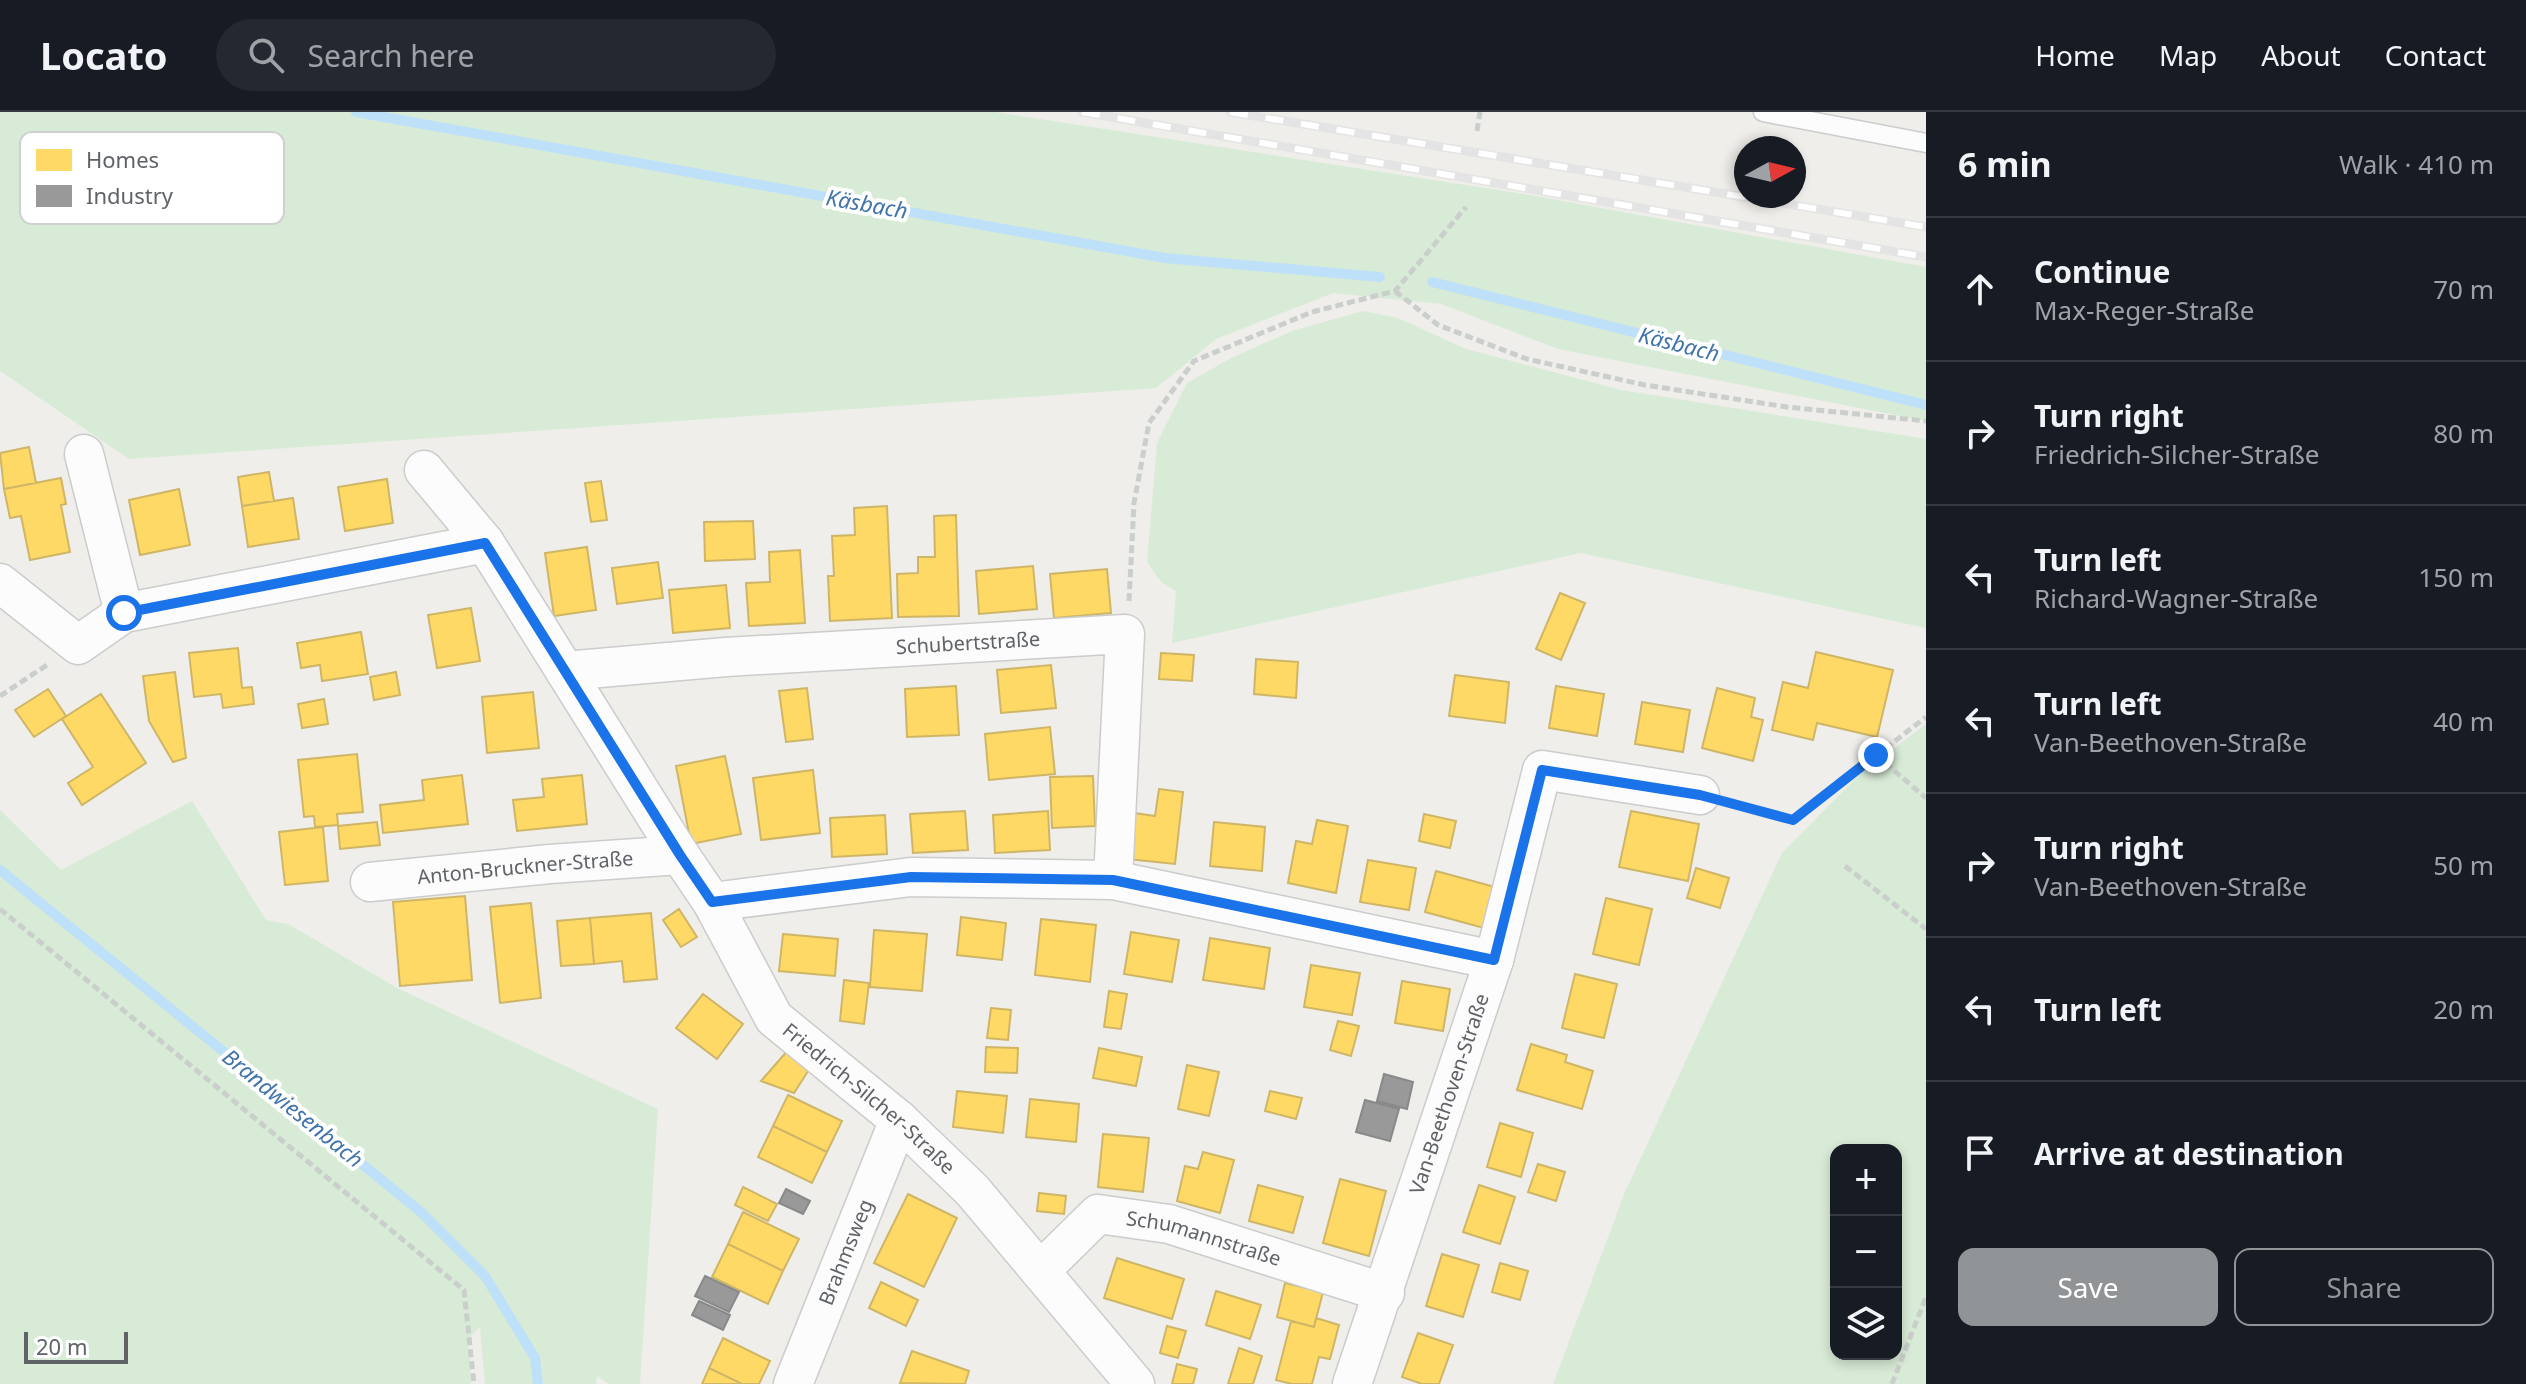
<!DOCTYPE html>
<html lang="en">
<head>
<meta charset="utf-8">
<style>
  body { margin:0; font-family:"Noto Sans",sans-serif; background:#242831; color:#f1f3f6 }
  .controls { position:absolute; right:24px; bottom:24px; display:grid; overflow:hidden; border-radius:16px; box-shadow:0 4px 12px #0003 }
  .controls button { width:72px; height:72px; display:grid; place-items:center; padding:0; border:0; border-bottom:2px solid #363941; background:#171b24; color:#f1f3f6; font:40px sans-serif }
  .compass { position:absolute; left:1734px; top:24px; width:72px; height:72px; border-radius:50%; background:#171b24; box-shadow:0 4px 12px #0003; rotate:82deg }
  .scale { position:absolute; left:24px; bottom:20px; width:104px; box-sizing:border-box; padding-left:8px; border:4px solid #5f6368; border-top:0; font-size:22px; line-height:28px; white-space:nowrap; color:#5f6368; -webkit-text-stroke:6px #fff; paint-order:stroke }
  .stop { position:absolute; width:24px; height:24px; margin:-18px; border:6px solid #1a73e8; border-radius:50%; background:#fff }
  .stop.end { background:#1a73e8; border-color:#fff; box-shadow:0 2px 8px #0008 }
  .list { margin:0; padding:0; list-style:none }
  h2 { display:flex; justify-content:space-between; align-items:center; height:104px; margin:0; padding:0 32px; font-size:34px }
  h2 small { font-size:26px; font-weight:400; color:#9ea1a6 }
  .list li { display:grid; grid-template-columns:52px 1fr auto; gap:24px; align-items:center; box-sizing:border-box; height:144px; padding:0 32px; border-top:2px solid #363941 }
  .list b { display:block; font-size:30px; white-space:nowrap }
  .list p { margin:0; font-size:26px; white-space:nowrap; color:#9ea1a6 }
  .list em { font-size:26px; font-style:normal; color:#9ea1a6 }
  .actions { display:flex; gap:16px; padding:24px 32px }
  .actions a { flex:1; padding:18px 0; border:2px solid #919496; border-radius:16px; text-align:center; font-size:28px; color:#919496 }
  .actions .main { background:#919496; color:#fff }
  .icon { flex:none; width:44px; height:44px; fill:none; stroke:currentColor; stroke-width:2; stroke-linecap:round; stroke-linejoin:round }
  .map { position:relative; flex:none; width:1926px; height:1272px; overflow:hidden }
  header { display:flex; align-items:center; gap:48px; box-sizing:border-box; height:112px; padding:0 40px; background:#171b24; border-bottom:2px solid #363941 }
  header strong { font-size:38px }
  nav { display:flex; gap:44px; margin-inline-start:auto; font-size:28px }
  .search { width:560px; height:72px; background:#242831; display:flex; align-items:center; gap:20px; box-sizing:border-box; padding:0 28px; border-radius:44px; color:#9ea1a6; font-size:30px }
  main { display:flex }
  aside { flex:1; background:#171b24 }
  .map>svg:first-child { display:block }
</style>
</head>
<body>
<header>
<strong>Locato</strong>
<div class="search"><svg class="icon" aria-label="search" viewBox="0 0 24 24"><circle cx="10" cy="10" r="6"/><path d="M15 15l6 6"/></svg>Search here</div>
<nav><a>Home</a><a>Map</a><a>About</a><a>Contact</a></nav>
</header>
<main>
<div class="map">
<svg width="1926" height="1272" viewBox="0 0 1926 1272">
  <rect width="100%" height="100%" fill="#efeeea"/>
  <path fill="#d8ebd6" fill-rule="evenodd" d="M0,0H995L1524,82L1926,155V309L1558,237L1441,192L1333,181L1216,227L1156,276L129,347L0,259Z
    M1363,199L1398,206L1466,237L1621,278L1926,327V516L1581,441L1172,531L1176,479L1161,470L1147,450L1157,331L1187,271L1233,245L1292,219Z
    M1926,612V1272H1553L1625,1080L1782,741L1861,661ZM1836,1038H1896V1242H1836Z
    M192,689L266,808L288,812L399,877L658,997L640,1272H609L597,1264L596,1272H485L480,1215L468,1228L471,1272H0V698L61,758Z"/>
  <path fill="#ffd966" stroke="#cfb667" stroke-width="2" d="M29,335L36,371L4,377L0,341Z
    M269,360L274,389L242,394L238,365Z
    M61,366L66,392L61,393L70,440L30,448L21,404L10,406L4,377Z
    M387,367L393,411L345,419L338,375Z
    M601,369L607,408L591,410L585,371Z
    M179,377L190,433L140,443L129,388Z
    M293,386L299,427L248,435L242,394Z
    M887,394L892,506L830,509L828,464H834L832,424L855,423L854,396Z
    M956,403L959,504L898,505L897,462L918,461V445H935L934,404Z
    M753,409L755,447L705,449L704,410Z
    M587,435L596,498L554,504L545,441Z
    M800,438L805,511L749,514L746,471L770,470L769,440Z
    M658,450L663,486L617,492L612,456Z
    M1033,454L1037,497L979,502L976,459Z
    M1107,457L1111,501L1054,506L1050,462Z
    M726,473L730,516L673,521L669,478Z
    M1560,481L1585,491L1561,548L1536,537Z
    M471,496L480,549L437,556L428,503Z
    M361,520L368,562L322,569L320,553L301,556L297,531Z
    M238,536L242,576L252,575L254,592L223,596L221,582L194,585L189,541Z
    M1816,540L1893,558L1877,625L1817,611L1813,628L1772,618L1783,570L1808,576Z
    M1161,541L1194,543L1192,569L1159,567Z
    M1256,547L1298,550L1296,586L1254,582Z
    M1051,553L1056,596L1001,601L997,558Z
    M175,560L186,646L173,650L149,609L143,564Z
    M396,560L400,583L374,588L370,565Z
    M1455,563L1509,570L1505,611L1449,604Z
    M956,574L959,623L907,625L905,577Z
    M1556,574L1604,582L1597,624L1549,616Z
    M807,576L813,627L786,630L779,579Z
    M1717,576L1755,586L1751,605L1763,608L1753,649L1702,636Z
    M48,577L66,604L34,625L15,598Z
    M533,580L539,636L487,641L482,585Z
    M101,582L146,651L82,693L68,671L93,655L62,607Z
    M324,587L328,612L302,616L298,592Z
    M1642,590L1690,598L1683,640L1635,632Z
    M1050,615L1055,662L989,668L985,622Z
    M357,642L363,700L337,702L338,713L315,715L314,704L304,705L298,648Z
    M725,644L741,722L691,732L676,654Z
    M813,658L820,721L761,728L753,666Z
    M462,663L468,712L383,721L380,693L424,688L422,668Z
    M582,663L587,712L517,719L513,688L544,685L542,667Z
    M1093,664L1095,714L1052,716L1050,665Z
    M1159,677L1183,680L1175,752L1128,747L1134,701L1155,704Z
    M965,699L968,738L913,741L910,702Z
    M1048,699L1050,738L995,741L993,703Z
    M1631,699L1699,712L1688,769L1619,755Z
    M1424,702L1456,709L1450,736L1419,729Z
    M885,703L887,742L832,745L830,706Z
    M1317,708L1348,714L1336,781L1288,771L1296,729L1312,732Z
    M377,710L380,733L340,737L338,714Z
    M1214,710L1265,715L1262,759L1210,754Z
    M323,715L328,769L285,773L279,720Z
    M1368,748L1416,756L1409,798L1360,790Z
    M1696,756L1729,766L1720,796L1687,786Z
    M1436,759L1495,775L1484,816L1425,800Z
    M465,784L472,868L400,874L393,790Z
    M1606,786L1652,797L1639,853L1593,842Z
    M531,791L541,886L500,891L490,795Z
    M679,797L697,825L681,835L663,808Z
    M651,801L657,867L624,870L622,849L594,852L590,806Z
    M961,805L1006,811L1002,848L957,843Z
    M590,806L594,852L561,854L557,809Z
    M1041,807L1096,813L1090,870L1035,863Z
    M874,818L927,822L922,879L870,875Z
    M1131,820L1179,828L1172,870L1124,862Z
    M783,822L838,827L835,864L779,859Z
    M1210,826L1270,836L1264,877L1203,868Z
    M1311,853L1360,861L1352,903L1304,895Z
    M1575,862L1617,872L1604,926L1562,916Z
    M844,868L869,871L864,912L840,909Z
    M1402,869L1450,877L1443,919L1395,911Z
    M1109,879L1127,882L1121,917L1104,915Z
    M703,882L743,912L717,947L676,916Z
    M991,896L1011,898L1008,928L987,926Z
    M1338,909L1359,914L1351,944L1330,938Z
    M1531,932L1567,943L1565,950L1593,959L1582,997L1517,978Z
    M986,935L1018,936L1017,961L985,960Z
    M1099,936L1142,945L1136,974L1093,966Z
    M789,937L810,956L794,981L761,969Z
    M1187,953L1219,960L1209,1004L1178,997Z
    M957,979L1007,984L1003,1021L953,1015Z
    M1270,979L1302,986L1296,1007L1265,999Z
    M788,983L842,1009L827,1040L773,1014Z
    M1030,987L1079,992L1076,1030L1026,1025Z
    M1500,1011L1533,1021L1521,1065L1487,1055Z
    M773,1014L827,1040L812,1071L758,1045Z
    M1103,1022L1149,1026L1143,1080L1098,1075Z
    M1203,1040L1234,1048L1220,1101L1177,1089L1185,1054L1198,1057Z
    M1538,1052L1565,1060L1556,1089L1528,1080Z
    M1340,1067L1386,1079L1369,1144L1323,1131Z
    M1258,1073L1303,1085L1293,1121L1249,1109Z
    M1479,1073L1515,1085L1500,1132L1463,1120Z
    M743,1075L777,1092L768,1109L735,1093Z
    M1039,1081L1066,1084L1064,1102L1037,1099Z
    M908,1082L957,1106L924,1175L874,1151Z
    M743,1100L799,1127L783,1159L728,1132Z
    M728,1132L783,1159L768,1192L712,1165Z
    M1442,1142L1479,1153L1463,1205L1426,1194Z
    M1117,1146L1184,1167L1172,1207L1104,1186Z
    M1500,1151L1528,1159L1520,1188L1492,1180Z
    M881,1170L918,1188L906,1214L869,1196Z
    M1285,1171L1323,1180L1314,1215L1277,1205Z
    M1216,1179L1261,1193L1250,1227L1206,1213Z
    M1316,1206L1339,1213L1330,1247L1319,1245L1312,1272H1292L1276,1268L1291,1209L1314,1215Z
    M1167,1214L1186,1219L1178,1246L1160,1241Z
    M1418,1221L1453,1233L1439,1272H1422L1402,1265Z
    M723,1226L770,1249L759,1272H742L709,1256Z
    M1239,1236L1262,1244L1253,1272H1228Z
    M912,1239L969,1259L965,1272L900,1271Z
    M1177,1252L1197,1257L1193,1272H1172Z
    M709,1256L742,1272H702Z"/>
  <path fill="#999" stroke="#88898a" stroke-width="2" d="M1384,962L1413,970L1407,997L1377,989Z
    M1365,988L1399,997L1390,1029L1356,1020Z
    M786,1077L810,1089L803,1102L779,1091Z
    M705,1164L739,1180L729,1200L695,1184Z
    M699,1189L730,1203L723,1218L692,1203Z"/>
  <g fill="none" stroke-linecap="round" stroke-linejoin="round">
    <path stroke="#bfe0f9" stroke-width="10" d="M356,0L1165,146L1380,165
      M1432,170L1926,293
      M0,758L421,1100L485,1164L535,1246L538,1272"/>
    <defs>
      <path id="service" d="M1763,0L1926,31"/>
      <g id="minor">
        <path d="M84,342L124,501"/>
        <path id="s1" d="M424,358L485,431L680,743L712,790L774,906L899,1008L972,1078L1135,1272"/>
        <path d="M0,471L78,533L124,501L485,431"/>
        <path id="s2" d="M565,559L726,545L1125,522L1113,768"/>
        <path id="s3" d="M370,770L550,752L680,743"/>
        <path d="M712,790L911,765L1113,768L1494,848"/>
        <path id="s4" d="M1040,1159L1098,1102L1169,1112L1385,1181"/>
        <path id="s5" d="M793,1272L899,1008"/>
        <path id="s6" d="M1352,1272L1494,848L1542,658L1700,683"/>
      </g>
    </defs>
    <use href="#service" stroke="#cbcccc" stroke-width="21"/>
    <use href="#minor" stroke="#cbcccc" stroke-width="41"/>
    <path stroke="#cacfcc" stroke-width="5" stroke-dasharray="8 4" stroke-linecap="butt" d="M1477,19L1480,0
      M1395,179L1438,213L1527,247L1645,273L1787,295L1926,309
      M1129,489L1134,391L1149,311L1194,249L1312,200L1395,179L1466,95
      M0,584L47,553
      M1876,643L1926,686
      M1732,692L1793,708L1926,605
      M1845,754L1926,817
      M0,797L464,1178L474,1272
      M1892,1272L1926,1185"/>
    <use href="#service" stroke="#fdfcfc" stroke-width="18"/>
    <use href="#minor" stroke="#fdfcfc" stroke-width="38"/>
    <defs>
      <path id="rail" d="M1082,0L1926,145
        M1230,0L1926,115"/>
    </defs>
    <use href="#rail" stroke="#e4e4e4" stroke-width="9"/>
    <use href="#rail" stroke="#fff" stroke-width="6" stroke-dasharray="18" stroke-linecap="butt"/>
  </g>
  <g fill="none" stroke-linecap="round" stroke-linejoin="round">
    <path stroke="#1a73e8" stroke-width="10" d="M124,501L485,431L680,743L712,790L911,765L1113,768L1494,848L1542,658L1700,683L1793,708L1876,643"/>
  </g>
  <g text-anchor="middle" stroke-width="8" stroke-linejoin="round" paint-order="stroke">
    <g font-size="20" fill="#5f6368" stroke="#fff">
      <text dy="7" stroke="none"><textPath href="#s2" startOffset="404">Schubertstraße</textPath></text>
      <text dy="7" stroke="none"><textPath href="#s3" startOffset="156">Anton-Bruckner-Straße</textPath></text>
      <text dy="7" stroke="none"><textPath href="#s6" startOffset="306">Van-Beethoven-Straße</textPath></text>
      <text dy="7" stroke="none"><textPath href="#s1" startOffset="776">Friedrich-Silcher-Straße</textPath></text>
      <text dy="7" stroke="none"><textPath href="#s4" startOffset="190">Schumannstraße</textPath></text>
      <text dy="7" stroke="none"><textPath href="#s5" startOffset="142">Brahmsweg</textPath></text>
    </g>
    <g font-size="22" font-style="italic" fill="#4174aa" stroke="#fff">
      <text transform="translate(867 92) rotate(10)" y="8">Käsbach</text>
      <text transform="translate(1679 232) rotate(14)" y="8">Käsbach</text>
      <text transform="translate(293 996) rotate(39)" y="8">Brandwiesenbach</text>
    </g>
  </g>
  <rect x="20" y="20" width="264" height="92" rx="12" fill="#fff" stroke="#cfd0d2" stroke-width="2"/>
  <rect x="36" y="37" width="36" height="22" fill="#ffd966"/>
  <rect x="36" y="73" width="36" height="22" fill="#999"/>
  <g font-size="22" fill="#5f6368">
    <text x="86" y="56">Homes</text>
    <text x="86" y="92">Industry</text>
  </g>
</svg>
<div class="controls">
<button>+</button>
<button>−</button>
<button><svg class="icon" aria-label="layers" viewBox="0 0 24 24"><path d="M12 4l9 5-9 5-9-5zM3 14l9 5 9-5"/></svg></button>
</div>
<svg class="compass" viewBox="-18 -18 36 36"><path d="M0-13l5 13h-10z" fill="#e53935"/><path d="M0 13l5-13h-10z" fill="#9ea1a6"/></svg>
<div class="scale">20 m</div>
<div class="stop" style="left:124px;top:501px"></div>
<div class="stop end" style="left:1876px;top:643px"></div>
</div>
<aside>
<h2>6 min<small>Walk · 410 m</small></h2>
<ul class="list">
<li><svg class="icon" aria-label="ahead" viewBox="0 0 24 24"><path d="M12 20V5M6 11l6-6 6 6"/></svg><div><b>Continue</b><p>Max-Reger-Straße</p></div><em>70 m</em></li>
<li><svg class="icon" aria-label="right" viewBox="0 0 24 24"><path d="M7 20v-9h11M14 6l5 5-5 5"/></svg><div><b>Turn right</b><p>Friedrich-Silcher-Straße</p></div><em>80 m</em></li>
<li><svg class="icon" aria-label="left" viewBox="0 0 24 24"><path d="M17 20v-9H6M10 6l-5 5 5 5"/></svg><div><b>Turn left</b><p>Richard-Wagner-Straße</p></div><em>150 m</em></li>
<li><svg class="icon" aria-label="left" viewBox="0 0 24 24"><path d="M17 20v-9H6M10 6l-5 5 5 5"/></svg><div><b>Turn left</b><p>Van-Beethoven-Straße</p></div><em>40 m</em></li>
<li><svg class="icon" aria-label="right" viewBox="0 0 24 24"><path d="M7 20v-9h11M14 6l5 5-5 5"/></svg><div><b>Turn right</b><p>Van-Beethoven-Straße</p></div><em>50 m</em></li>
<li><svg class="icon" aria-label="left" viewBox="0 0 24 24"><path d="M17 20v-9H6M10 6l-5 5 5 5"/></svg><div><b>Turn left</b></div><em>20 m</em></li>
<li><svg class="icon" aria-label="arrive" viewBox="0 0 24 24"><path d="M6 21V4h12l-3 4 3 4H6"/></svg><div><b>Arrive at destination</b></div></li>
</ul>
<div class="actions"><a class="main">Save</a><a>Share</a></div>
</aside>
</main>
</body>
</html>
